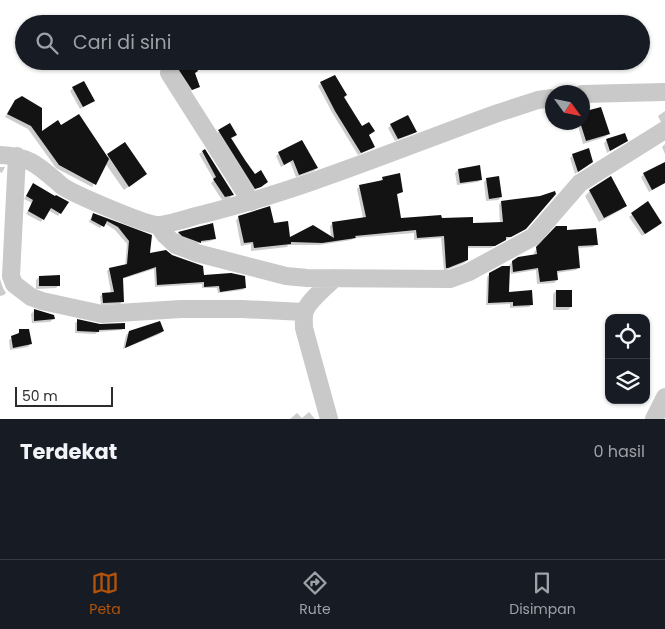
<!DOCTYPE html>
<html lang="id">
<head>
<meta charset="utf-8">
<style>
  body { margin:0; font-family:Poppins,sans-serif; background:#242831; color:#f1f3f6 }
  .controls { position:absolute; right:15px; bottom:15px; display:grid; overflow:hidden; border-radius:10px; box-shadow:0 1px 4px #0004 }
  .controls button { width:45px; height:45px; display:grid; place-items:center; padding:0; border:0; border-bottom:1px solid #363941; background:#171b24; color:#f1f3f6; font:25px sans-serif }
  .compass { position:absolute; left:545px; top:85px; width:45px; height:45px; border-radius:50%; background:#171b24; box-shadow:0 1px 4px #0004; rotate:123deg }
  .scale { position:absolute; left:15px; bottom:12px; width:98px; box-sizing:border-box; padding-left:5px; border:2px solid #2c2c2c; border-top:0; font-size:14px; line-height:18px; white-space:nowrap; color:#2c2c2c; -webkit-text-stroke:4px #fff; paint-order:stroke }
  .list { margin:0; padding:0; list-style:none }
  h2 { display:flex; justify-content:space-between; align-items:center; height:65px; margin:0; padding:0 20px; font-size:21px }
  h2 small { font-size:16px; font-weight:400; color:#9ea1a6 }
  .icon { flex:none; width:28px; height:28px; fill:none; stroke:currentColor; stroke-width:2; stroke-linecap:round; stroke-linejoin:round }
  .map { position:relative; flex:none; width:665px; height:419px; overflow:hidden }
  .search { position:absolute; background:#171b24; box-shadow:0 1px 4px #0004; left:15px; right:15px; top:15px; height:55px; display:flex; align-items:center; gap:12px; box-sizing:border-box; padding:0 18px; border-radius:28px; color:#9ea1a6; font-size:19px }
  .sheet { height:140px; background:#171b24 }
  nav { display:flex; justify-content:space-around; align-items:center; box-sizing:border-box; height:70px; border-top:1px solid #363941; background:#171b24; font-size:14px; color:#9ea1a6 }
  nav a { display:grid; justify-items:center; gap:2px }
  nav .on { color:#b45309 }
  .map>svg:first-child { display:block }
</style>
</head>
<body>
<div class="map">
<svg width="665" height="419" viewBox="0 0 665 419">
  <rect width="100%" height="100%" fill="#fff"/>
  <path fill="#0003" d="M154,61H193L194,74L199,86L189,92L169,61L156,66Z
    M321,83L343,97L368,135L374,147L371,149L358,155L333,114L318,86Z
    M73,88L93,101L80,109L70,91Z
    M15,101L41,134L61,127L106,157L125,143L146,174L124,190L105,163L92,187L56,168L28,129L5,117Z
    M665,111V122H661L658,116Z
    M577,122H582L608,134L605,137L583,144Z
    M229,124L230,138L255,176L264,185L252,191L216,134Z
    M391,125L415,132L413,134L395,141L388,128Z
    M607,140L623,143L607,153L604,143Z
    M665,144V154L662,147Z
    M202,152L232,195L230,198L222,200L211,183L214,180L199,154Z
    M279,153L316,168L314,171L296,177L290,162L281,167L276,156Z
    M573,155L592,162L575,174L570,158Z
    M479,166L481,179L478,182L457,185L455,173L458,170Z
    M0,167H5L2,173L0,172Z
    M644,174L665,181V183L649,192L641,177Z
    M383,178L402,192L396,195L400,219L441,220L472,224H500L499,205L501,202L522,231L491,248H466L467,260L464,263L444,271L441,238L414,240V233L354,238L351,240L319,245H288L287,247L251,251V244L241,246L236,220L239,217L273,224L289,239L331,238L330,226L333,223L363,218L357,189L360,186L380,181Z
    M487,179L501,197L498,200L486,201L484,182Z
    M31,187L60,213L58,216L48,210L41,222L26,214L32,203L24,199Z
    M590,191L625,206L621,210L599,222L585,196Z
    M648,203L658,226L642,236L629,217Z
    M93,214L151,236L149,254L203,276L245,288L242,290L218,293L217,288H202V284L155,287L154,269L122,279L123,301L120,304L101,305L100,296L103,294L111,293L107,271L109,269L125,266L127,244L115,230L104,223L100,228L89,222Z
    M212,224L214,238L211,241L199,243L197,245L176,236L178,233Z
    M557,227L596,244L593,247L577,248L579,267L576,270L556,273L557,280L554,283L537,284L536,270L511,274L510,268L508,294L532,304L529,307L510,308V304L486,305L487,277L490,274L510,267L509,265L512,262L534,256V252Z
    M39,277L59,285L56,288L36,289V280Z
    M0,279L3,288L6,293L4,295L0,296Z
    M556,291L571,307L568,310H553V294Z
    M34,311L53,319L50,322L32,323L31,314Z
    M78,321L124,328L121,330L98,332L95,334L75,333V323Z
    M19,331L30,344L28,347L10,350L9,340L17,336Z
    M163,331L160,334L123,349L126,335L129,332Z
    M309,412L315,419H290L297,413L302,418Z"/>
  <path fill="#131313" d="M173,61H194L198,71L195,73L200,87L192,90Z
    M335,75L347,95L344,97L362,126L369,122L375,131L369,135L375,147L373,148L361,153L335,111L320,82Z
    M84,81L95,101L83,107L72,87Z
    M22,96L42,108V131L58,120L61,125L79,114L109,159L96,185L59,165L31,126L7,114L15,100Z
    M601,107L610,134L586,141L580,122H582V112Z
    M408,115L417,132L398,139L390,124Z
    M230,123L237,135L231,138L245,160L255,174L261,170L268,182L261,187L255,189L218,130Z
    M625,133L628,141L610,151L606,139Z
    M302,140L318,168L299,175L293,160L284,165L278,152Z
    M125,142L147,174L129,187L107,154Z
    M589,148L593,162L578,172L572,154Z
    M205,149L234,195L225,197L213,179L216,177L202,151Z
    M665,162V183L652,190L643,173Z
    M480,165L482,180L460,183L458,169Z
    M400,173L403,192L397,194L401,218L441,215L442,218L473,217V223L503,222L501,201L540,196L555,191L556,194L526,229L511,237H506V240L495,246H468V260L448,268H446L444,236L417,238L416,230L355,236L356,238L322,243L291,242V244L254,248L253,242L244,243L238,216L270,206L274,223L288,221L290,237L313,225L334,238L332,222L366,217L359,185L383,180L382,177Z
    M499,176L502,197L489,199L486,178Z
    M611,176L627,206L604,218L589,190Z
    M33,183L55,196L56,195L69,202L61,214L51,208L44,220L28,211L33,200L26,196Z
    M648,201L662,223L645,234L631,213Z
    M93,213L152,235L150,253L166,250L172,255L203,266L204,275L231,273L245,276L246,288L220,292L219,286L204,287V282L157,285L156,267L123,278L124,302L103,303L102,293L114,292L109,268L127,264L129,241L118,227L107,221L104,227L91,220Z
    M213,223L216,239L201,241V243L182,236L178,232Z
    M556,226H567V230L596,228L598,245L578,246L580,268L557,271L558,280L540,282L538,268L513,272L512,261L518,257L537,254L536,247Z
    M502,266H510L509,292L532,290L533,305L513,306V302L488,303L489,273Z
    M60,275V286H39V276Z
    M556,290H572V307H556Z
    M34,309L54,315L55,319L34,321Z
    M77,319L100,324L125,323V329L99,330V332L77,331Z
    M160,321L164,331L125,348L129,331Z
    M19,329H29L32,344L13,348L11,336L19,333Z"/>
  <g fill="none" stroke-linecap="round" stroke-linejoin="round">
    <path stroke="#c9c9c9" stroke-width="18" d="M169,73L251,202
      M582,94L665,92
      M0,155C31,156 40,167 62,186C73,194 142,223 156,225C166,226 193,216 204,214C305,189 401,148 498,113L538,100L552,98
      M17,156L11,276L14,284L31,297L42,301L102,314L181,309H242L304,312
      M158,225L165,235L176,245L197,253L286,276L307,278L450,279L469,272L533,237L580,183L665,130
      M329,419L304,328C304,322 303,316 305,311C309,300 326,287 335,278
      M654,419L665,397"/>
  </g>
</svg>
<div class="controls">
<button><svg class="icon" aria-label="locate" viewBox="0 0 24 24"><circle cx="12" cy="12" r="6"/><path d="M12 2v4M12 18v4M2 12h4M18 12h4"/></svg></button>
<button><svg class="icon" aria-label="layers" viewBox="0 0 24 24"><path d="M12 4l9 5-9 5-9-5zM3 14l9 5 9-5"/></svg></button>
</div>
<svg class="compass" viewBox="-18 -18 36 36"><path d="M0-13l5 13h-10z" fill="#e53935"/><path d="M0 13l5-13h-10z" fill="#9ea1a6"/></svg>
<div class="scale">50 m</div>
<div class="search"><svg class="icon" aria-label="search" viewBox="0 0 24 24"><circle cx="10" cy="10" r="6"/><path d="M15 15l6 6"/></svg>Cari di sini</div>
</div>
<section class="sheet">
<h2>Terdekat<small>0 hasil</small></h2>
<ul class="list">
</ul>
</section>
<nav>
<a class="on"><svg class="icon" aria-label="map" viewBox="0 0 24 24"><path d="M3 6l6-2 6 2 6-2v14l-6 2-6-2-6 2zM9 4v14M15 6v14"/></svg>Peta</a>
<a><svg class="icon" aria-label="directions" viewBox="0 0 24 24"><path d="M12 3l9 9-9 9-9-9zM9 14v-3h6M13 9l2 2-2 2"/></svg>Rute</a>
<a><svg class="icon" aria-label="saved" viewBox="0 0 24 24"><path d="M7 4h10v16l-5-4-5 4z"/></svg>Disimpan</a>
</nav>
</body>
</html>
